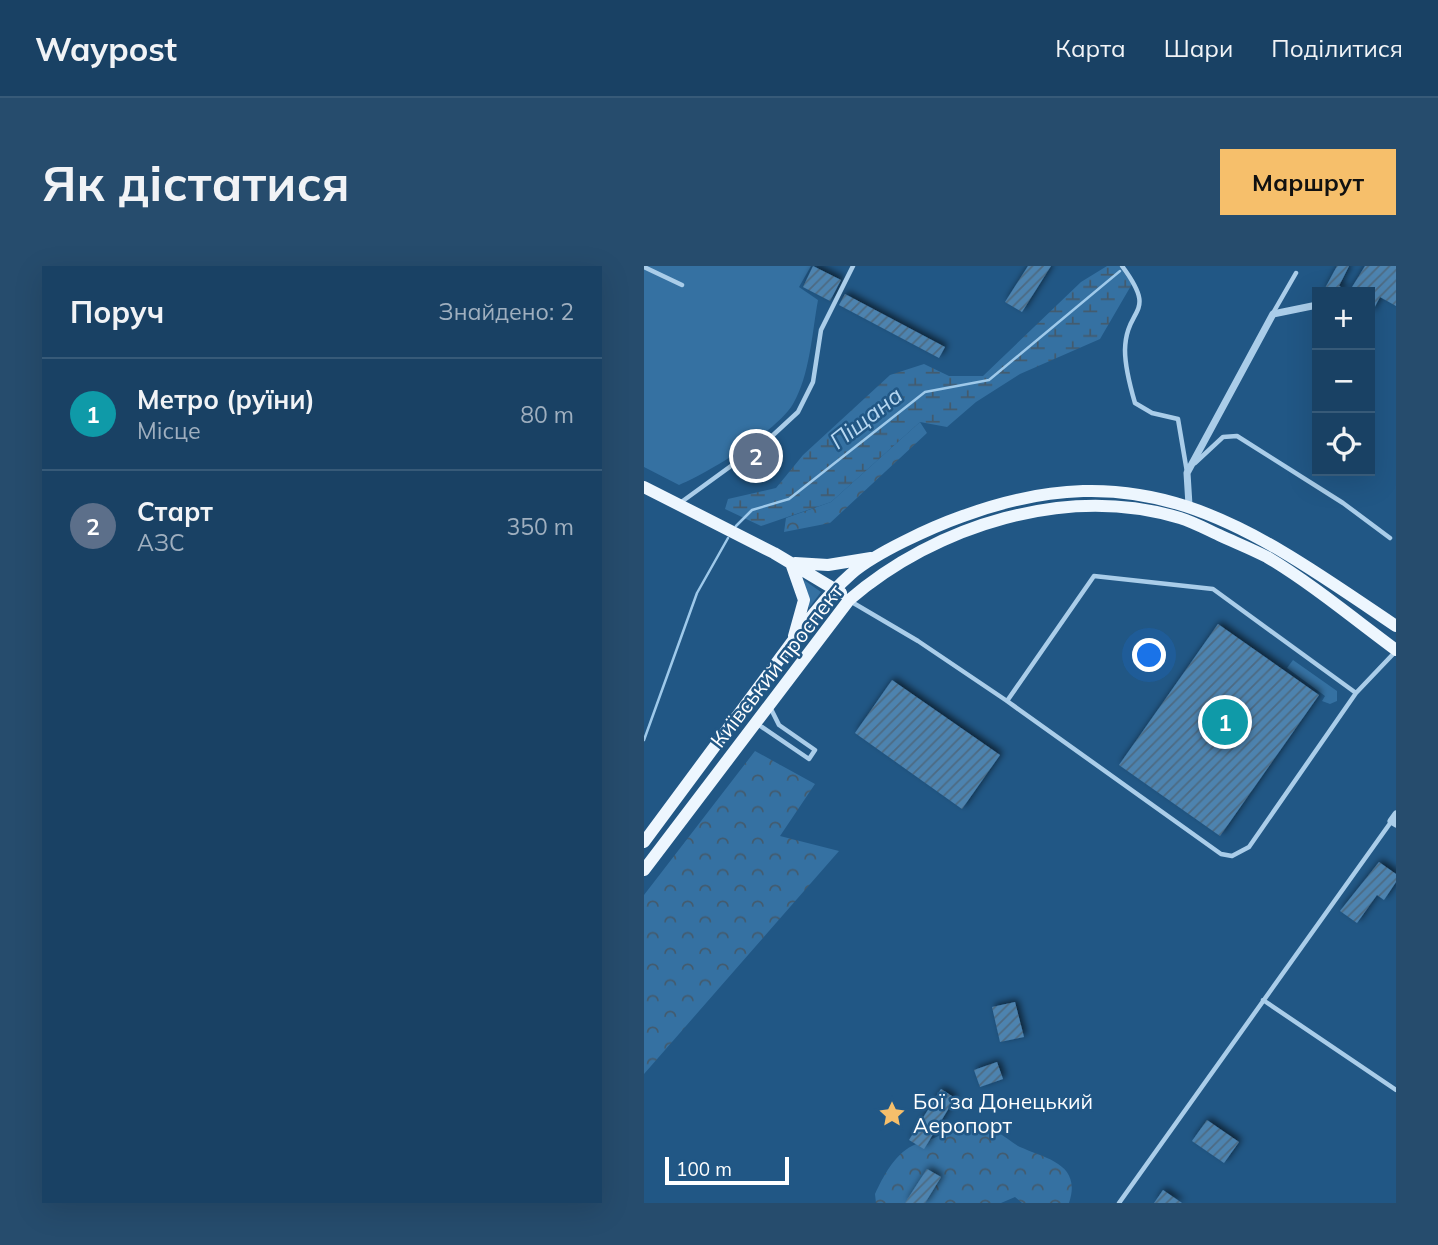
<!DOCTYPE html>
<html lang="uk">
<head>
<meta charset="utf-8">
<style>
  body { margin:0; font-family:Mulish,sans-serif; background:#264c6d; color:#f1f3f6 }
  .controls { position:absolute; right:21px; top:21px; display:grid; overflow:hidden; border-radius:0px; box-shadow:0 7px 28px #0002 }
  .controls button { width:63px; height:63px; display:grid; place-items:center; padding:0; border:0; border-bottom:2px solid #375a78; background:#194164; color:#f1f3f6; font:35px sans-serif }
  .scale { position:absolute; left:21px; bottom:18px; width:124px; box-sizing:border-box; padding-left:7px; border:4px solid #fff; border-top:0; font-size:19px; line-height:24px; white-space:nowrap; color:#fff; -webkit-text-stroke:5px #215785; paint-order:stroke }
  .you { position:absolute; left:506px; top:390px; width:24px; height:24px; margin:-18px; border:5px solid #fff; border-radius:50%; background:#1a73e8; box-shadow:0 0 0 10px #1a73e833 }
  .badge { display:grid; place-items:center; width:46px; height:46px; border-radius:50%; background:#f6bf6b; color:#fff; font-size:23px; font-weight:700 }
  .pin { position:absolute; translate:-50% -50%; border:4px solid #fff; box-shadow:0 2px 7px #0006 }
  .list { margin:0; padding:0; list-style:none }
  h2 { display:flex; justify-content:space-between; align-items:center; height:91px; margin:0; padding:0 28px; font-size:30px }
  h2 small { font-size:23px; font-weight:400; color:#9fafbf }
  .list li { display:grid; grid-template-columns:46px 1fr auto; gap:21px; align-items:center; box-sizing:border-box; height:112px; padding:0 28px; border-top:2px solid #375a78 }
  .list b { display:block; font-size:26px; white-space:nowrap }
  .list p { margin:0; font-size:23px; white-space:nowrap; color:#9fafbf }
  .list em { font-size:23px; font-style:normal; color:#9fafbf }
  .icon { flex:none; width:38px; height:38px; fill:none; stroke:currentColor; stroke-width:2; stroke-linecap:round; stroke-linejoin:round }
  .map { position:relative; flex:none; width:752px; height:937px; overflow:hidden; border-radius:0px }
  header { display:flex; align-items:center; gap:42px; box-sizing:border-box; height:98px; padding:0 35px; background:#194164; border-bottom:2px solid #375a78 }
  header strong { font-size:33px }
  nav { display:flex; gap:38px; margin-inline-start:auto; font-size:24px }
  .intro { display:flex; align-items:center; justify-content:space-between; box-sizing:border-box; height:168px; padding:0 42px }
  h1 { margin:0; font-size:49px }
  .button { padding:18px 32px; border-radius:0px; background:#f6bf6b; color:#111; font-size:24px; font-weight:700 }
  main { display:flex; gap:42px; padding:0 42px }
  aside { flex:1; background:#194164; border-radius:0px; box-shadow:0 7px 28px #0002 }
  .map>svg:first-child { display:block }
</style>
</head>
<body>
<header>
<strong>Waypost</strong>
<nav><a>Карта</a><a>Шари</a><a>Поділитися</a></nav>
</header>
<div class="intro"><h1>Як дістатися</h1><a class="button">Маршрут</a></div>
<main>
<aside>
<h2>Поруч<small>Знайдено: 2</small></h2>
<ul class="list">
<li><span class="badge" style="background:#0f9aa8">1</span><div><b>Метро (руїни)</b><p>Місце</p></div><em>80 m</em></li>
<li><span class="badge" style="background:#5c6f8a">2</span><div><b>Старт</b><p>АЗС</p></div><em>350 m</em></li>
</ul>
</aside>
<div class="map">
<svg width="752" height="937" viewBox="0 0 752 937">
  <defs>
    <pattern id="forest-crowns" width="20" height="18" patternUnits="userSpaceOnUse" patternTransform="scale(1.75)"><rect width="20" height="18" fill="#3571a2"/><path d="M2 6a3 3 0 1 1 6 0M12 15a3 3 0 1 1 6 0" fill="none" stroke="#435b6e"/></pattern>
    <pattern id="wetland-marsh" width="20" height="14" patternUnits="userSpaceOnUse" patternTransform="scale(1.75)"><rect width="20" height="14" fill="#3571a2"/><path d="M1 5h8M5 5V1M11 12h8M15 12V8" fill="none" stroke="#435b6e"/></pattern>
    <pattern id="building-hatch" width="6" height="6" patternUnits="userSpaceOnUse" patternTransform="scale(1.75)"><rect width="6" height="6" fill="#4e83af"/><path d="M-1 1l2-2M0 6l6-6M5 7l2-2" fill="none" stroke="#4d6a82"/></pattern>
    <filter id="shadow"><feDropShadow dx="3" dy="-3" stdDeviation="3.5" flood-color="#0009"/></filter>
  </defs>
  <rect width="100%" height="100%" fill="#215785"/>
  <path fill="#3571a2" d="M0,0H167L155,21L174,34C168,67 166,109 149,138C134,164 63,208 35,219L0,201Z
    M160,314L177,326L165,342Z
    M649,394L693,425V435L686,438L678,435L681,430L643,402Z"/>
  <path fill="url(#forest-crowns)" d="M276,156L283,167L186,257L140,266L142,252L187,236Z
    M111,485L171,518L136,570L195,585L0,808V629Z
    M311,857C324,860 340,861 353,866C361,870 368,877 376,881C403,893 438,898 425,937H378L371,931L357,937H232L231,928C239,911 250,889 268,880C289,870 292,876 311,857Z"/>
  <path fill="url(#wetland-marsh)" d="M463,0H475L488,18L456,73L376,108L332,136L303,161L276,156L187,236L117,260L81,243L84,233L132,222L159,189L246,109L280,98L305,110H339L437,16Z"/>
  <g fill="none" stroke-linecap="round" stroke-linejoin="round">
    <path stroke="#9ec9ea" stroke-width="2.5" d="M92,260L108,244L145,233L281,126L345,114L476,5
      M0,474L53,327L84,272"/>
  </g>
  <path fill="url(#building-hatch)" filter="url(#shadow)" d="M169,0L197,14L186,35L159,21Z
    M384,0H407L378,46L361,36Z
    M693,0H705L695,20L705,26L721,0H752V40L736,31L726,50V26H679Z
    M201,28L301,81L295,92L195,39Z
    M574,358L675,429L576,570L475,499Z
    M248,414L356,489L318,543L211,467Z
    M735,596L752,608V616L740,634L733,629L713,657L696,645Z
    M371,736L380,771L356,776L348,741Z
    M353,796L359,813L336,821L330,804Z
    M297,823L311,832L280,883L265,874Z
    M563,854L595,876L580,897L548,875Z
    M283,903L297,911L281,937H261Z
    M519,924L538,937H510Z"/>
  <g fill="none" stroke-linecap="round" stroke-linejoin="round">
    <path stroke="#aacde9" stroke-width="4.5" d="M478,0C515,50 482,39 481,84C481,102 486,120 491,137L508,147L534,153L543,206
      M0,1L38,19
      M629,47L652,7
      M551,197L579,171L593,170L699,237L746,272
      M36,237L127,171L154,146L169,116L177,64L209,0
      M206,335L274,375L363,435L450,310L569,323L712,427
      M363,435L577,588L588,590L605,581L712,427L751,386
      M112,457L165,493L171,484L135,459L126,441
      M619,734L752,824
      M475,937L747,556"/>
    <path stroke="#aacde9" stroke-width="7" d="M545,239L543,207L629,48L673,39
      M752,548L747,555L752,558"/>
    <path stroke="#edf6fe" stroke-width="12" d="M0,221L130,287L197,327
      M147,297L160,334L150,370
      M151,297L184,299L227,292
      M0,576C40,522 80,468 120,414C147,378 173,338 207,308C231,287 288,261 319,250C502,183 606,261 752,360
      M0,604L205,334C292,259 423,218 536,252C549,256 562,263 575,269C590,276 608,283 623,291C668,318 710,353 752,384"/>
  </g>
  <defs>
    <symbol id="sight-bare" viewBox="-9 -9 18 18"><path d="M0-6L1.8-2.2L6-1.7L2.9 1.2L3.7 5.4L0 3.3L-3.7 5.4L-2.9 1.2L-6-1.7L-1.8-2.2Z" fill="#f6bf6b" stroke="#215785" stroke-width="2.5" paint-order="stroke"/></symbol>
  </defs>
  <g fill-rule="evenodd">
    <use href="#sight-bare" x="229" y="829" width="38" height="38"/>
  </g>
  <g text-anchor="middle" stroke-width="5" stroke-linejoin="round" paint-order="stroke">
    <g font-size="21" fill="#fff" stroke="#215785">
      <text transform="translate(133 400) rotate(-52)" y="7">Київський проспект</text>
    </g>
    <g font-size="21" fill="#fff" stroke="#215785" text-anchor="start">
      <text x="269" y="843">Бої за Донецький<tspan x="269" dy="24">Аеропорт</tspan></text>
    </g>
    <g font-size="23" font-style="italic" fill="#b6d7f1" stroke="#215785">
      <text transform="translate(222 152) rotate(-38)" y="8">Піщана</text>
    </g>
  </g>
</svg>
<div class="controls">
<button>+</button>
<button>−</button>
<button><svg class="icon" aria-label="locate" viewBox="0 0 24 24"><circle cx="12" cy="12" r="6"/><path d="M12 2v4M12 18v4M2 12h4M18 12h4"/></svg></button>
</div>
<div class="scale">100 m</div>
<div class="you"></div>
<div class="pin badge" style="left:581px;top:456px;background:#0f9aa8">1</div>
<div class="pin badge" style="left:112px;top:190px;background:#5c6f8a">2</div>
</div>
</main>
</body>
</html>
